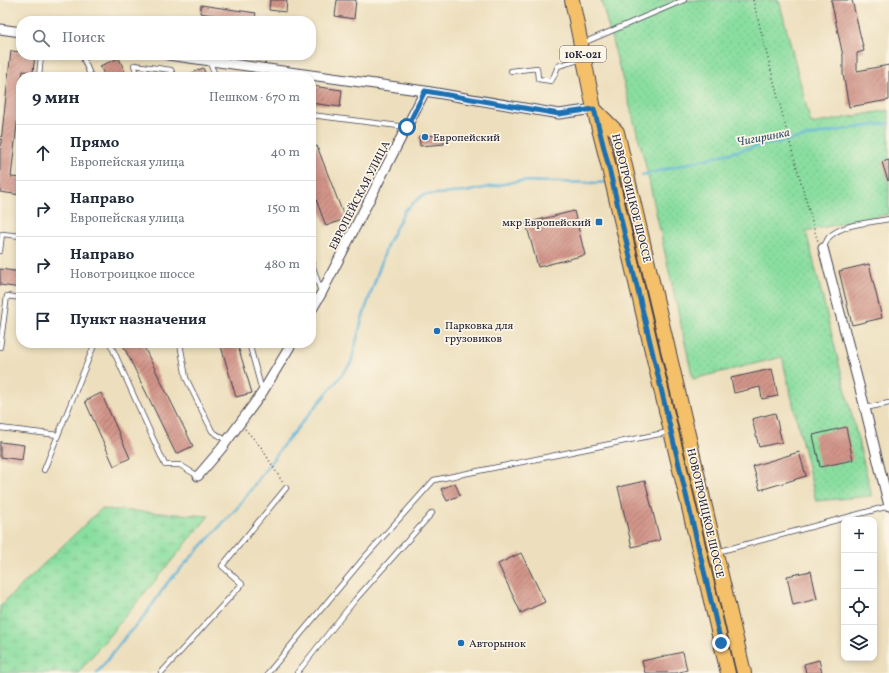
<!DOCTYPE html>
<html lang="ru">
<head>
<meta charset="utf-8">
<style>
  body { margin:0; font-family:Vollkorn,serif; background:#f6f6f7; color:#1f2937 }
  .controls { position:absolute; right:12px; bottom:12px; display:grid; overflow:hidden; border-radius:8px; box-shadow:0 2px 6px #0003 }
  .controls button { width:36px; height:36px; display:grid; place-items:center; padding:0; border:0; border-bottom:1px solid #e0e1e3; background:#fff; color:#1f2937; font:20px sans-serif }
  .stop { position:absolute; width:12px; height:12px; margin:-9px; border:3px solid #1f6fb2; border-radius:50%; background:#fff }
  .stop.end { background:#1f6fb2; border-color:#fff; box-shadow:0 1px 4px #0008 }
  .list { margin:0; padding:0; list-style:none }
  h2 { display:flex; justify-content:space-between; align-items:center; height:52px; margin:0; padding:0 16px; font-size:17px }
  h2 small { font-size:13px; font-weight:400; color:#747a83 }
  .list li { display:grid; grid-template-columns:26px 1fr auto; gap:12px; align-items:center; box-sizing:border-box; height:56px; padding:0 16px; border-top:1px solid #e0e1e3 }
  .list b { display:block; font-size:15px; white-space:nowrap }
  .list p { margin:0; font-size:13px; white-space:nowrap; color:#747a83 }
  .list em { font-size:13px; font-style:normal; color:#747a83 }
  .icon { flex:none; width:22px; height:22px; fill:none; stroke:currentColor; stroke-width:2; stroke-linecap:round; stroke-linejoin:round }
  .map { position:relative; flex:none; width:889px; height:673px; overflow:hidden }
  .search { position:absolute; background:#fff; box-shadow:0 2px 6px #0003; left:16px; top:16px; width:300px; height:44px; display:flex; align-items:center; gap:10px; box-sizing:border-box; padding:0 14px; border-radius:16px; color:#747a83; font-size:15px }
  .panel { position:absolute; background:#fff; box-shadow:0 2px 6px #0003; left:16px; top:72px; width:300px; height:276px; border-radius:16px }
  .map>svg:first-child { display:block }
</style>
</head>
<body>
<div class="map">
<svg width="889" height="673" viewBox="0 0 889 673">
  <defs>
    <pattern id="wetland-marsh" width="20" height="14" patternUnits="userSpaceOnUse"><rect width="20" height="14" fill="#8adea0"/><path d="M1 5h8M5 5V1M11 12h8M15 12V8" fill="none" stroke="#77be8b"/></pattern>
    <pattern id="park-dots" width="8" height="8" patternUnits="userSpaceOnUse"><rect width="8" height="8" fill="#8adea0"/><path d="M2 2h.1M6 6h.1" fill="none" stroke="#77be8b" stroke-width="1.8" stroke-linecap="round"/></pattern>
    <pattern id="building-hatch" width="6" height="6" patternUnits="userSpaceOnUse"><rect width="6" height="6" fill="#d29489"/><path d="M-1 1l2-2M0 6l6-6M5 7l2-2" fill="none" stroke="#aa7871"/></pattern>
  </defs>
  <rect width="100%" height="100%" fill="#fcf5e5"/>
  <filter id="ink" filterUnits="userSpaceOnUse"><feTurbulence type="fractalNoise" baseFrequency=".025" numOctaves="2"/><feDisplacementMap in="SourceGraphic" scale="8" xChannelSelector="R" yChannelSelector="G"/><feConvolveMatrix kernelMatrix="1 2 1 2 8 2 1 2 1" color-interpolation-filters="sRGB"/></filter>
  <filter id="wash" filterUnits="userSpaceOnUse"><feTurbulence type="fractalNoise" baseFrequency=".012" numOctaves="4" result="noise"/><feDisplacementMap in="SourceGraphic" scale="16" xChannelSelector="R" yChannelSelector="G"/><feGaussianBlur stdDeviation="0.9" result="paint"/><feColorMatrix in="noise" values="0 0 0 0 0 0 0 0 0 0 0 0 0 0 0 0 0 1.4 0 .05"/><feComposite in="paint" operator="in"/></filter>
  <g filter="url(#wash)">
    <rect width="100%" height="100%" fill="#eddfbd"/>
    <path fill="url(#wetland-marsh)" stroke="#56806e" d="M101,509L209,516L78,673H0V606Z"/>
    <path fill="url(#park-dots)" stroke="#56806e" d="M601,0H779L811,124L889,110V214L806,231L872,496L816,501L782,357L693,379L644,158Z"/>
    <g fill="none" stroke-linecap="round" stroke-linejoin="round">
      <path stroke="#5ab2d7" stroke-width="2.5" d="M642,175L754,147L841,130L889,123
        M97,673L126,636L143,618L168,582L239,506L284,444L337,381L351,363L362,319L388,243L405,210L423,195L465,192L518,181L596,183L607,182"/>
    </g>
    <g id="blocks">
      <path fill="url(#building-hatch)" d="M270,0H287L286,12L269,10Z
        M337,0H356L354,19L335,16Z
        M831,0H852L864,51L857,53V71L889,65V100L849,107L843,74V56Z
        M201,5L256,13L254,21L200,13Z
        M11,51L21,52V55H35L33,72L23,71L22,77H21V89L11,177L21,178V195L0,192V151Z
        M119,58L127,77H105L100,66Z
        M203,68L207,77H183Z
        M311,86L342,90L340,107L311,103Z
        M444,135V144L420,146L419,136Z
        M317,146L345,219L326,226L311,186V148Z
        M889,160V180L888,181L882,162Z
        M574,211L585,255L538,267L526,223Z
        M869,264L882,318L852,325L839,271Z
        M0,269L21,272V288L0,285Z
        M122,343H142L193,446L176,454Z
        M220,343H237L252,393L236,397Z
        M772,369L778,396L762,399L760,387L734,393L731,378Z
        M101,393L130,458L114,466L85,401Z
        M775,413L782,442L759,447L752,419Z
        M846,427L853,460L820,467L813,435Z
        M0,442L24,445L22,460L0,457Z
        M799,452L806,476L760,490L753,466Z
        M645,481L660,540L632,547L618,487Z
        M455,483L460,495L447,501L441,489Z
        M521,553L545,602L521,613L498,564Z
        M811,571L817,599L793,605L787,576Z
        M683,652L687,670L676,673H645L642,661Z
        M819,660L822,673H806L804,664Z"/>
    </g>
  </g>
  <g filter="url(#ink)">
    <use href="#blocks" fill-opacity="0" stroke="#403e4e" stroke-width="1"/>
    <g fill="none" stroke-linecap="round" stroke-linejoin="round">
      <defs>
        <path id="service" d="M583,43L684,0
          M82,55L91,77
          M209,61L216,77
          M511,71L537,68L538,79L551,81L554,76L558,66L582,59
          M39,77L41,55
          M138,77L134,65L171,70L174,77
          M311,115L407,127
          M823,248C825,245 827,240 829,237C844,223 870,223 889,219
          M0,251L2,234L21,236
          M311,261L321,292
          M110,343L165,465H180L198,476
          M180,343L186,378L212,431L227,441
          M249,343L262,391
          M0,347L7,296L21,298
          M865,408L889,403
          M0,428L58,435
          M44,470L95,343
          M717,552L889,506
          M161,673L242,584L222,566L286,488
          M268,673L364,558L434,480L669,432
          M297,673L355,600L432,513"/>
        <path id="minor" d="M0,29L21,32
          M168,55L425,91
          M823,248L865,408L889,506
          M311,311L321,294L425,91L559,114L594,109
          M198,476L221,449L262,393L292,343"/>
        <path id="primary" d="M572,0L594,109L608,164L728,673
          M594,109L617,132L744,673"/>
      </defs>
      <use href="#service" stroke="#403e4e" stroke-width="6"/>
      <use href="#minor" stroke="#403e4e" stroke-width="11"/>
      <use href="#primary" stroke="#403e4e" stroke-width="16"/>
      <path stroke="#403e4e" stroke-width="1.5" stroke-dasharray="1 3" stroke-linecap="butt" d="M753,0L788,136L817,239L819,242
        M245,429L261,447L283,483"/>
      <use href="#service" stroke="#fff" stroke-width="4.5"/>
      <use href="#minor" stroke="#fff" stroke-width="9"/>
      <use href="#primary" stroke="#f4c16a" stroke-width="14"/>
    </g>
  </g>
  <g fill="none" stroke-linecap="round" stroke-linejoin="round" filter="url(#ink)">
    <path stroke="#1f6fb2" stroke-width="5" d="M407,127L425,91L559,114L594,109L608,164L721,643"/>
  </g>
  <g fill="#1f6fb2" stroke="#fcf5e5" stroke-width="1.5">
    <circle cx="425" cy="137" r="4"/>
    <rect x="595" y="218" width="8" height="8" rx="2"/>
    <circle cx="437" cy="331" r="4"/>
    <circle cx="461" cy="643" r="4"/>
  </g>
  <g text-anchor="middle" stroke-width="3.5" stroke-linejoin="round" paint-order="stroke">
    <rect fill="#fcf5e5" stroke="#63616e" stroke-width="1" x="560" y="46" width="46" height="16" rx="3"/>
    <g font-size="10" font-weight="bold" fill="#22223b">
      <text x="583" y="58">10К-021</text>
    </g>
    <g font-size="11" fill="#22223b" stroke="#fcf5e5" text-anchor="start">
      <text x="433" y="141">Европейский</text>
      <text x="591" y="226" text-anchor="end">мкр Европейский</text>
      <text x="445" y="329">Парковка для<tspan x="445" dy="13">грузовиков</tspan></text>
      <text x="469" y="647">Авторынок</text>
    </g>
    <g font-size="11" fill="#22223b" stroke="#fcf5e5">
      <text transform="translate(359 195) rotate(-63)" y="4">ЕВРОПЕЙСКАЯ УЛИЦА</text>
      <text transform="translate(632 198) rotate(76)" y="4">НОВОТРОИЦКОЕ ШОССЕ</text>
      <text transform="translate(706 513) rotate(77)" y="4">НОВОТРОИЦКОЕ ШОССЕ</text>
    </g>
    <g font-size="12" font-style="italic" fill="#365472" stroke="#fcf5e5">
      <text transform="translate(763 137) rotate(-11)" y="4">Чигиринка</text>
    </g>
  </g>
</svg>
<div class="controls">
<button>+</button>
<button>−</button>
<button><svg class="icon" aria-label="locate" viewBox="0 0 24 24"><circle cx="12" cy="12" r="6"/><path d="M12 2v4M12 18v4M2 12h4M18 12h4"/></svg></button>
<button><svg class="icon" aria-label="layers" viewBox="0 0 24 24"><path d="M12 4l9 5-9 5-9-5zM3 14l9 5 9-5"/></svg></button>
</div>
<div class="stop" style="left:407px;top:127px"></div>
<div class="stop end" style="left:721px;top:643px"></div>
<div class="search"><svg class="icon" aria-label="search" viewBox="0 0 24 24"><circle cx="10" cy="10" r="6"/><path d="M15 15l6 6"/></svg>Поиск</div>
<section class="panel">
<h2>9 мин<small>Пешком · 670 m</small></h2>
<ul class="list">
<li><svg class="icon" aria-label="ahead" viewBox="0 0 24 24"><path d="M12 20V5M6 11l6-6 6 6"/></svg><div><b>Прямо</b><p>Европейская улица</p></div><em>40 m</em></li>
<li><svg class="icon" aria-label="right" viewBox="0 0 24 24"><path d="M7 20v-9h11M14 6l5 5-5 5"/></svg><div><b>Направо</b><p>Европейская улица</p></div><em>150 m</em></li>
<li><svg class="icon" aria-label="right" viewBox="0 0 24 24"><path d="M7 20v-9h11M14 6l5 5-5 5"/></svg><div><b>Направо</b><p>Новотроицкое шоссе</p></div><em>480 m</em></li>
<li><svg class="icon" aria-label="arrive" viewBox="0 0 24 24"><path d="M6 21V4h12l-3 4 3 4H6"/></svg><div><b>Пункт назначения</b></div></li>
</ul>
</section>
</div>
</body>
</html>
